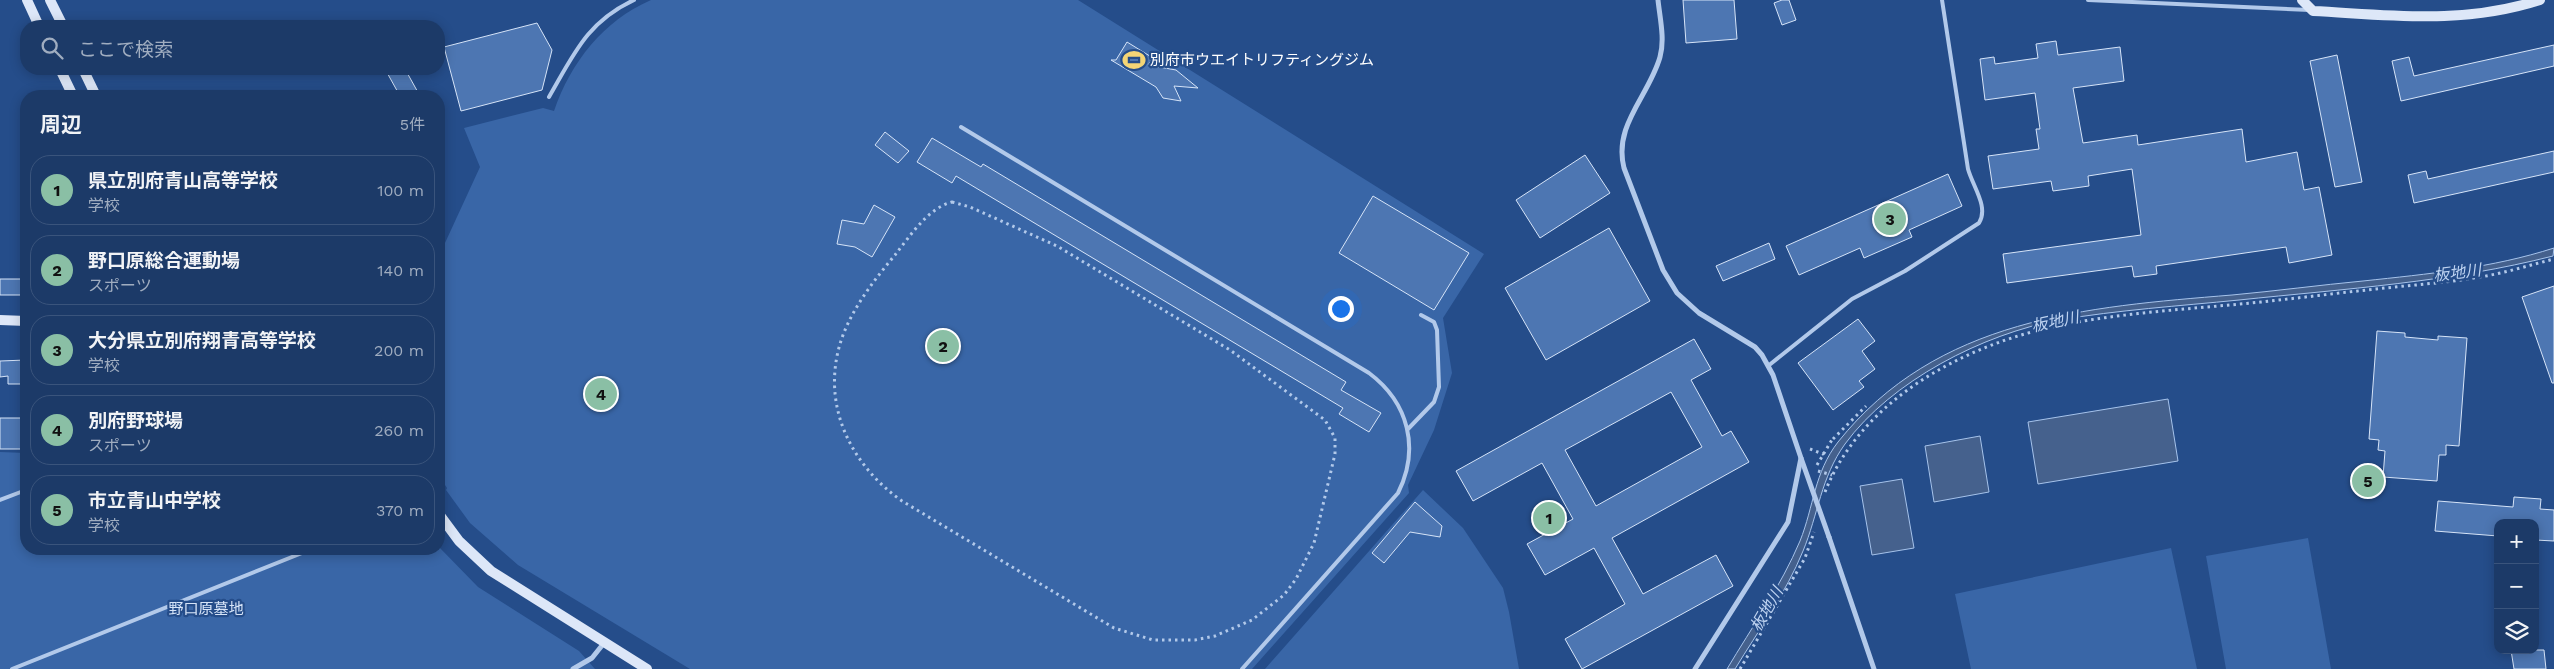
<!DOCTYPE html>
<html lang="ja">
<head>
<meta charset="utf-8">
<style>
  body { margin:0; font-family:"Work Sans","Noto Sans JP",sans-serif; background:#294571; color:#f1f3f6 }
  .controls { position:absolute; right:15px; bottom:15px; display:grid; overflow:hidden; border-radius:10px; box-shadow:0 2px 12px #0003 }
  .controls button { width:45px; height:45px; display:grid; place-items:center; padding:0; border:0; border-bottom:1px solid #3a547c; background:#1c3a68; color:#f1f3f6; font:25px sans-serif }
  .you { position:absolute; left:1340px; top:308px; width:18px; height:18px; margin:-12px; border:4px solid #fff; border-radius:50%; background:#1a73e8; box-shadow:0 0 0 8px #1a73e833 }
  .badge { display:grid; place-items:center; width:32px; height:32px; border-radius:50%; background:#8abfa5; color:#111; font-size:16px; font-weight:700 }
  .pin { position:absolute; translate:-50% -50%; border:2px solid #fff; box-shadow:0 1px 5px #0006 }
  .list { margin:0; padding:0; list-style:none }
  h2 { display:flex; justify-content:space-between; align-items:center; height:65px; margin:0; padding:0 20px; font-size:21px }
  h2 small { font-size:16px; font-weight:400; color:#a0adc0 }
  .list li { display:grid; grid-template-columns:32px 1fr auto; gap:15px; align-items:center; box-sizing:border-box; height:70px; margin:0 10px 10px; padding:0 10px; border:1px solid #3a547c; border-radius:20px }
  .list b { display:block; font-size:19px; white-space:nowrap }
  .list p { margin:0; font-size:16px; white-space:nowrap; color:#a0adc0 }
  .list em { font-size:16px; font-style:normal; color:#a0adc0 }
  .icon { flex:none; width:28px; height:28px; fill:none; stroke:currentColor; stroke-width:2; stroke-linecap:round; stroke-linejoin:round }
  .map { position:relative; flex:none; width:2554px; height:669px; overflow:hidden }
  .search { position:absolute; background:#1c3a68; box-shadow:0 2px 12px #0003; left:20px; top:20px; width:425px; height:55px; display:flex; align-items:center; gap:12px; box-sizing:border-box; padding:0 18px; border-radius:20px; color:#a0adc0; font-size:19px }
  .panel { position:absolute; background:#1c3a68; box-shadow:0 2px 12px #0003; left:20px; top:90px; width:425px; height:465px; border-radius:20px }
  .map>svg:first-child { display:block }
</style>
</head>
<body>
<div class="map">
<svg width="2554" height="669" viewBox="0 0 2554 669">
  <rect width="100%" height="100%" fill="#254d8a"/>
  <path fill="#3966a7" d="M651,0H1078L1484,254L1443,318L1452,373L1434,430L1408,485L1409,493L1252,669H690L518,565L470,523L446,490L447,488L439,476V256L480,167L464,128L543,108L554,111C571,62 603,21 651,0Z
    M0,452L26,453V549H439V547L478,587L579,651L595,669H0Z
    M1423,490L1463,528L1503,588L1509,612L1519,669H1265Z
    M2308,538L2331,669H2226L2206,556Z
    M2171,548L2197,669H1971L1955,594Z"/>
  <path fill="#45618d" stroke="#a6c3eb" d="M2554,248L2553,256C2451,282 2344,289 2239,300C2179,306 2118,310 2059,320C1983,334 1891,381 1845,444C1821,477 1818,515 1803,551C1786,593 1758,631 1735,669H1727C1752,627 1781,586 1800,541C1814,506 1814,473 1838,442C1937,318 2086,307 2232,295C2276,291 2320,285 2363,281C2428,274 2492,268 2554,248Z
    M2168,399L2178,461L2038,484L2028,422Z
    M1980,436L1989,492L1934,502L1925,446Z
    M1902,479L1914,548L1872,555L1860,486Z"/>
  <path fill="#4d76b2" stroke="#d6e4f8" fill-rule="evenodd" d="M1683,0H1734L1737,39L1686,43Z
    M1782,0H1789L1796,20L1782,25L1774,3Z
    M537,23L552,50L542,90L461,111L444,47Z
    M2056,41L2058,55L2120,47L2124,81L2073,88L2083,143L2137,135L2138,145L2242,129L2246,162L2297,152L2304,190L2319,187L2332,255L2289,263L2286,247L2156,266L2157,274L2134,277L2132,266L2007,283L2003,254L2141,235L2132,169L2088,176L2089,186L2053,191L2051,181L1993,189L1988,156L2039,149L2036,129H2040L2035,93L1985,100L1980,59L1994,57L1995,64L2038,58L2036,44Z
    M1127,42L1153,58L1148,65L1176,70L1198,88L1174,86L1181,101L1163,98L1156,87L1111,60H1116Z
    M2554,45V66L2401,101L2392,61L2409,57L2414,76Z
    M2337,55L2362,182L2335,187L2310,61Z
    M385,69H405L420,96H400Z
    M885,132L909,151L898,163L875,145Z
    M932,138L981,167L983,164L1346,382L1341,390L1381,413L1369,432L1339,414L1343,408L956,176L952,183L917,162Z
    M2554,151V172L2414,203L2408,175L2426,171L2428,179Z
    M1585,155L1610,193L1540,238L1516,200Z
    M1948,174L1962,206L1909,230L1912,237L1864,258L1860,248L1799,275L1786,246Z
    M1373,196L1469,253L1434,310L1339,253Z
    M874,205L895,217L872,257L855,247L837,244L842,220L864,224Z
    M1609,228L1650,301L1546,360L1505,288Z
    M1769,243L1775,259L1723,281L1716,266Z
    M0,279H26L25,295H0Z
    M2554,286V383H2552L2522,297Z
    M1858,319L1875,341L1862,351L1875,369L1859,381L1864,387L1833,410L1798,363Z
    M2377,331L2405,333V337L2438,340V336L2467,338L2459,446L2446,445V455H2439L2437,481L2383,477L2385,451L2378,450L2379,440L2369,439Z
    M1694,339L1711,369L1691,380L1722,436L1731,431L1749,462L1612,538L1643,594L1716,555L1733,586L1582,669L1565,639L1625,604L1594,548L1545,575L1527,544L1573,519L1542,463L1473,501L1456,471ZM1671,392L1702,447L1596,506L1565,450Z
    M26,360V384H8V376L0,377V361Z
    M0,418H26V449H0Z
    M2514,497L2541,499L2540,509L2554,510V541L2535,540V523H2498V536L2435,531L2438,501L2513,507Z
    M1415,502L1442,526L1440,537L1410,532L1384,563L1372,553Z
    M2511,650H2544L2546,669H2514Z"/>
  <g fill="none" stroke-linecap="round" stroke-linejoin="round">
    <path stroke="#b2c9ea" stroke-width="3" stroke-dasharray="2.5 4" stroke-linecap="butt" d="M952,202L970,207L1057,246L1230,350L1325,420L1335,438V454L1314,543L1296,579L1284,595L1252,620L1215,636L1195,640H1153L1114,628L902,501C848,463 819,400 843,335C854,306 875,279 895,255C910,236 928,208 952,202Z
      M1833,439L1866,406
      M1810,449L1823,454L1824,453
      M1817,465L1833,438
      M1818,471L1832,475
      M1825,492C1861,400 1964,345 2057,326C2124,312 2193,309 2261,302C2299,298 2338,293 2376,289C2411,285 2446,283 2480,277C2505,273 2530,265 2554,259
      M1740,669L1805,558L1814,532"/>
    <path stroke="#b2c9ea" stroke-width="4" d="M2088,0L2310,10
      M549,97C574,54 587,22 634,0
      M961,127L1369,373C1409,403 1420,449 1398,493L1242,669
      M1768,366L1852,299L1905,271L1979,223C1989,207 1973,187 1968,169L1942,0
      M1408,429L1434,402L1439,387L1437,330L1434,322L1421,315
      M0,500L26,490
      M12,669L312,549"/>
    <path stroke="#b2c9ea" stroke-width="5" d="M1658,0C1660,19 1665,39 1660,57C1649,96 1613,125 1624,168L1663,270L1677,293L1699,313L1755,347L1762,355L1773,375L1801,458L1788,522L1695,669
      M1829,537L1874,669
      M573,669L592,658L604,643"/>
    <path stroke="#dde7f8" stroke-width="10" d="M27,0L39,26
      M50,0L63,26
      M2302,0L2313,11C2392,15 2462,25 2540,0
      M60,69L73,96
      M83,69L96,96
      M0,320L26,321
      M439,514L459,541L491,571L647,669"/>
    <path stroke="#b2c9ea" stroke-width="5" d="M1801,458L1829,537"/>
  </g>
  <defs>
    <symbol id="stadium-bare" viewBox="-9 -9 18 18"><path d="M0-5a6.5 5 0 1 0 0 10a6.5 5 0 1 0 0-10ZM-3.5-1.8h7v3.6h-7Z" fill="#f4d576" stroke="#254d8a" stroke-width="2.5" paint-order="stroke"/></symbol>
  </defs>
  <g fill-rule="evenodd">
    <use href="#stadium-bare" x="1118" y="44" width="32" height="32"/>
  </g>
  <g text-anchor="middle" stroke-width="4.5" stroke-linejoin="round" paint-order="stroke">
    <g font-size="15" fill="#fff" stroke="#254d8a" text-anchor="start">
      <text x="1150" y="65">別府市ウエイトリフティングジム</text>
    </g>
    <g font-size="15" fill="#d6e4f8" stroke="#254d8a">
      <text x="206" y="614">野口原墓地</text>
    </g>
    <g font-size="16" font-style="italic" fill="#bed3f1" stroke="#254d8a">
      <text transform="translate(2457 272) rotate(-7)" y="6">板地川</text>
      <text transform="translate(2055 321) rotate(-12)" y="6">板地川</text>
      <text transform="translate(1766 609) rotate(-60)" y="6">板地川</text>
    </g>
  </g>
</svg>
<div class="controls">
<button>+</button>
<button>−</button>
<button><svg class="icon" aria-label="layers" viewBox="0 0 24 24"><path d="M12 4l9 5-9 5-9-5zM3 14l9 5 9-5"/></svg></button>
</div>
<div class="you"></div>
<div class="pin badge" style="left:1549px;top:518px">1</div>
<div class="pin badge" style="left:943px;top:346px">2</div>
<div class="pin badge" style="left:1890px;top:219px">3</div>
<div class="pin badge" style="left:601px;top:394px">4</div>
<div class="pin badge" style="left:2368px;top:481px">5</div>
<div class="search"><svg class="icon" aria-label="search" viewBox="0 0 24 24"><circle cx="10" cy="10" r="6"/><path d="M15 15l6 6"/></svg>ここで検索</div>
<section class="panel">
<h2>周辺<small>5件</small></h2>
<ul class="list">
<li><span class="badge">1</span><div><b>県立別府青山高等学校</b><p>学校</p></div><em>100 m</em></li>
<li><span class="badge">2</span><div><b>野口原総合運動場</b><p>スポーツ</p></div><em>140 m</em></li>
<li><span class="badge">3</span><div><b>大分県立別府翔青高等学校</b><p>学校</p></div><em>200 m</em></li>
<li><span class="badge">4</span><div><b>別府野球場</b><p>スポーツ</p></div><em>260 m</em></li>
<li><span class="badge">5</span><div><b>市立青山中学校</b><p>学校</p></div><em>370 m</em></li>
</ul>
</section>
</div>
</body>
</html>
